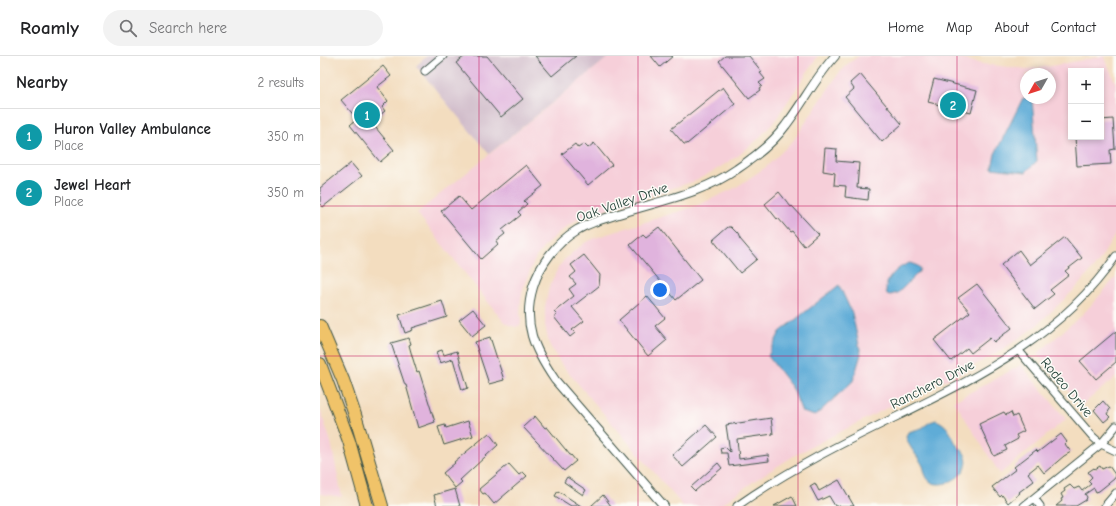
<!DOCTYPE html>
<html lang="en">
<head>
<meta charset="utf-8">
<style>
  body { margin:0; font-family:"Comic Neue",sans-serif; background:#f2f2f2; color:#202124 }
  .controls { position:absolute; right:12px; top:12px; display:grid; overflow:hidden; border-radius:0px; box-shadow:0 2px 6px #0003 }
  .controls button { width:36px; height:36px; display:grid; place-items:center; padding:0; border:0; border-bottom:1px solid #e0e0e0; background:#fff; color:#202124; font:20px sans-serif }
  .compass { position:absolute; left:700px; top:12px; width:36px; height:36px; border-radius:50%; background:#fff; box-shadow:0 2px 6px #0003; rotate:231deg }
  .you { position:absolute; left:340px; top:234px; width:14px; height:14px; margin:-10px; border:3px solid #fff; border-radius:50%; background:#1a73e8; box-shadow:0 0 0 6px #1a73e833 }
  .badge { display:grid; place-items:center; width:26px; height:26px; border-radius:50%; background:#7c3aed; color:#fff; font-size:13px; font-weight:700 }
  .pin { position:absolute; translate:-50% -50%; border:2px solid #fff; box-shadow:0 1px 4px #0006 }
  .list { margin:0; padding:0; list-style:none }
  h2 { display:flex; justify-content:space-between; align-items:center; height:52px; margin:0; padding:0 16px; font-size:17px }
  h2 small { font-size:13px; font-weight:400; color:#757577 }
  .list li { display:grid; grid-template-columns:26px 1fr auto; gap:12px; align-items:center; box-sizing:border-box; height:56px; padding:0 16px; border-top:1px solid #e0e0e0 }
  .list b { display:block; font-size:15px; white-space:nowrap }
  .list p { margin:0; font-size:13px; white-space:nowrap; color:#757577 }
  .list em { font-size:13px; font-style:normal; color:#757577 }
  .icon { flex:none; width:22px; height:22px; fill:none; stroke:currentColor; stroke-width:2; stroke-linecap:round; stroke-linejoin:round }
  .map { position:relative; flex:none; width:796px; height:450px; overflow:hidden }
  header { display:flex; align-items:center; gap:24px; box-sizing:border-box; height:56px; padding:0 20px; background:#fff; border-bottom:1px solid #e0e0e0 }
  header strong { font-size:19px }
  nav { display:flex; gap:22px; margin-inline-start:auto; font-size:14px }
  .search { width:280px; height:36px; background:#f2f2f2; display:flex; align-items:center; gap:10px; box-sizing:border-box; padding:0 14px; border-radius:22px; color:#757577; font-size:15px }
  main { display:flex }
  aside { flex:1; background:#fff }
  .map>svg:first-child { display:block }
</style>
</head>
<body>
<header>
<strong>Roamly</strong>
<div class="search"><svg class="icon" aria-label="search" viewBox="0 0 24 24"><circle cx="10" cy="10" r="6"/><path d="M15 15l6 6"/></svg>Search here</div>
<nav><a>Home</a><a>Map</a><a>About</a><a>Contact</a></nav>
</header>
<main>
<aside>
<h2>Nearby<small>2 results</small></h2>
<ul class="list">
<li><span class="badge" style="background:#0f9aa8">1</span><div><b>Huron Valley Ambulance</b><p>Place</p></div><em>350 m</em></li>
<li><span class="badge" style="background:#0f9aa8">2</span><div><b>Jewel Heart</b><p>Place</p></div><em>350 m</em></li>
</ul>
</aside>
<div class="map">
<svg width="796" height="450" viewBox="0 0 796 450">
  <rect width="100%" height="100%" fill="#fdfcf7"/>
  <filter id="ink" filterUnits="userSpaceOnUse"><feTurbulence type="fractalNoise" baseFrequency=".025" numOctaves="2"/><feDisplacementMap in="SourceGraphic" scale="8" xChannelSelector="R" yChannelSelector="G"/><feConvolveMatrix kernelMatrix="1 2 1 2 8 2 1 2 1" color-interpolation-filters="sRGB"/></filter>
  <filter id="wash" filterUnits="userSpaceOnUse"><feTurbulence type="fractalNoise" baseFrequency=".012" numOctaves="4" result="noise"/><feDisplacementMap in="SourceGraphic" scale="16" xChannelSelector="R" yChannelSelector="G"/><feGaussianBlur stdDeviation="0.9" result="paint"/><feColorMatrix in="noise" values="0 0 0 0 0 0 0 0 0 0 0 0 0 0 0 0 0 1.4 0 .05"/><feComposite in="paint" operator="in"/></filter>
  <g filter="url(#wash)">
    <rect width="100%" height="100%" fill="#f3ddbf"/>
    <path fill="#f6cfd9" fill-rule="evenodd" d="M290,0H498L454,66L437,84L418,100L397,113L375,125L268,159L258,163L238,177L224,191L216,201L204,229L201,243L200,256L201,267L200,269L196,271L189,269L184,266L97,157Z
      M539,0H628L662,8L707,13L731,10L784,0L796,28V177L778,207L755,233L716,270L685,292L641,317L628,323L618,326L477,398L437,423L399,450H363L241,308L229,288L225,269V251L229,231L238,212L244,204L254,195L266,186L278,181L376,150L415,132L446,111L473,85L519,17L529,7ZM751,15H781V81H751ZM706,18H730V42H706Z
      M796,221V321L761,350L717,298L764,257Z
      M701,309L746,363L680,418L634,345Z
      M0,353L11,386L22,441L0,438Z"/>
    <path fill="#d1bdcb" d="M107,0H290L169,98L96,10Z"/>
    <path fill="#5eacd7" stroke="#3e7486" d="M703,42L712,43L717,105L706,116L672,112L675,98Z
      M590,207L598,210L600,213L598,217L578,237L570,239L567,238C562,225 578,210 590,207Z
      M519,229L532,257L541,298L533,325L495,360L482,356L473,333L448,300L460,276Z
      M616,364C627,368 630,376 635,386C638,392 644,394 646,401C652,417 624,434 611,426C605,422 605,416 603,410C598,400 589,392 586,381L588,376L602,372L610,366Z"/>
    <g id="blocks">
      <path fill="#e0b3dd" d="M145,0H167L203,43L181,61L136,7Z
        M215,0H256L232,20Z
        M331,0H353L340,11Z
        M405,0H429L442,16L440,17L445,23L439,27L442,30L439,32L440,34L429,42L399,5Z
        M63,10L71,20L57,31L68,45L62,51L65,55L51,66L74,94L60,106L30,69L37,63L21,44Z
        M540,18L582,68L562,86L525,41L534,33L530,27Z
        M614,23L657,34L651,57L608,46Z
        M403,31L415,48L367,88H364L351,73Z
        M793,63L795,93L790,94L791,108L757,110L755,81H781V64Z
        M274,87L292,109L268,129L242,98L255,88L258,92L264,88L268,92Z
        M505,92L517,93L516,105L539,107L537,132L549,133L548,144L525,141L526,130L514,129L515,117L503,115Z
        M31,107L42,120L3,151L0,148V132Z
        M206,109L223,130L204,145L207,148L198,156L201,159L182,174L185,178L176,185L178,188L161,203L121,155L139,140L151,154Z
        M459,136L471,151L472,150L498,178L484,190L472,175L470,176L458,162L457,163L445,148Z
        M339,171L381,224L356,244L310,189L323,178L326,181Z
        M408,171H411L418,178L420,183L437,203L420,217L393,184Z
        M745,181L762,202L745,215L749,219L730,234L734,238L715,253L681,209L699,194L710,209Z
        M264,199L280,219L279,230L252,251L264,265L252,274L255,277L250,281L234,261L237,259L234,256L254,240L249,233L256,228L250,221L256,216L251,209Z
        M657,228L692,272L674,286L670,282L651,297L647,292L631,305L614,284L650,256L638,242Z
        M327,240L345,262L335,270L347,284L328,300L299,264Z
        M122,245L127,261L92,272L93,274L85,277L79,259Z
        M153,253L166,269L152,280L139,264Z
        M796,275V306L776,323L760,305Z
        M170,281L184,324L169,328L155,286Z
        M89,282L91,288L89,289L92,300L97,316L99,315L115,366L98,372L86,329H85L71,287Z
        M122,294L124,299L137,295L148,332L142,334L133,303L120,307L116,296Z
        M783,345L790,353L787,358L790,361L784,366L774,354Z
        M684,356L686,359L691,356L693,361L697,359L704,375L696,379L698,383L685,390L687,394L674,400L659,368Z
        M215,360L225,372L227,371L250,399H251L256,405L244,415L203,371Z
        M451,362L453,378L417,383L419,403L448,399L449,405L409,410L407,397H401L400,392L405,391L410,396L406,369Z
        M148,365L153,380L124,389L118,371L125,369L126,372Z
        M386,369L397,381L363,411L352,399Z
        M169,377L178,389L140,424L142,426L135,432L123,417L135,407L134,406Z
        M741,378L747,386L745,388L751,396L744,400L724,417L718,409L708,417L714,425L699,436L700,437L688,447L682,439L680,441L672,431L696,413L694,411L716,394L718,396Z
        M398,407L402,412L375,435L371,431Z
        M189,408L199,419L203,416L207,420L174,448L165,437L163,438L159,433Z
        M780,410L782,413L789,410L796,420L794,423L779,435L776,436L774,432L765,438L767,441L766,444L756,450H736L742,445L741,443L743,442L741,438L745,435L744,433L750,429L754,433L759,431L762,435L771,428L768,425L772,421L768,416L774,412L775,413Z
        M247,421L266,434L263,439L244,426Z
        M519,424L534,450H515L509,440L498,445L490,430L495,427L499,435Z
        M135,433L140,450H117L114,439Z
        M238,435L261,450H251L235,440Z
        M283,439L291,450H271Z
        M472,440L477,450H454Z"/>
    </g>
  </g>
  <g filter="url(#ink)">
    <use href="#blocks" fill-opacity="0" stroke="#3f5549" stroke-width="1"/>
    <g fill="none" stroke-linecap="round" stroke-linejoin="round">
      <defs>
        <path id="minor" d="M105,15L123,0
          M699,295L773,381L781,388L796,395
          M714,442L720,450
          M417,450C468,414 524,386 580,359C663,318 742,279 796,200
          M704,450L781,388L796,370
          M785,450L796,437"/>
        <path id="tertiary" d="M344,450L235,324C214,293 202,268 213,231C220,208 237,186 257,174C270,166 286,162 302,157C340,145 383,137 417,113C435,101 453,87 466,69C483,47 496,21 515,0"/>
        <path id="motorway" d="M0,270L23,324L35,359L62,450
          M0,308L29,385L47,450"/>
      </defs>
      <use href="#minor" stroke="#3f5549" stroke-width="9"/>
      <use href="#tertiary" stroke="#3f5549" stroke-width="10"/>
      <use href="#motorway" stroke="#3f5549" stroke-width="14"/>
      <use href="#minor" stroke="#fff" stroke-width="7"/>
      <use href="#tertiary" stroke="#fff" stroke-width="8"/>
      <use href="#motorway" stroke="#f0c369" stroke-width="12"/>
    </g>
  </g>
  <path fill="none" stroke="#c2185b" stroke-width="1" stroke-opacity="0.55" d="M159,0V450M318,0V450M478,0V450M637,0V450M0,150H796M0,300H796"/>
  <g text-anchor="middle" stroke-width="3" stroke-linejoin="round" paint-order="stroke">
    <g font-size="14" fill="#1f3d34" stroke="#fdfcf7">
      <text transform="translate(302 146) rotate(-19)" y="5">Oak Valley Drive</text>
      <text transform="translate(612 328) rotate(-27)" y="5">Ranchero Drive</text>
      <text transform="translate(747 331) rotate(50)" y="5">Rodeo Drive</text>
    </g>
  </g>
</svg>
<div class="controls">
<button>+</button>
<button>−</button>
</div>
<svg class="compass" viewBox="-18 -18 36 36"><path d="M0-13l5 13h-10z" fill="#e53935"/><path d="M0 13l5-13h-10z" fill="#757577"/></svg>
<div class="you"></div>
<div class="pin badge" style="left:47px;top:59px;background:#0f9aa8">1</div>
<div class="pin badge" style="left:633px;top:49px;background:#0f9aa8">2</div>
</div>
</main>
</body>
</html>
